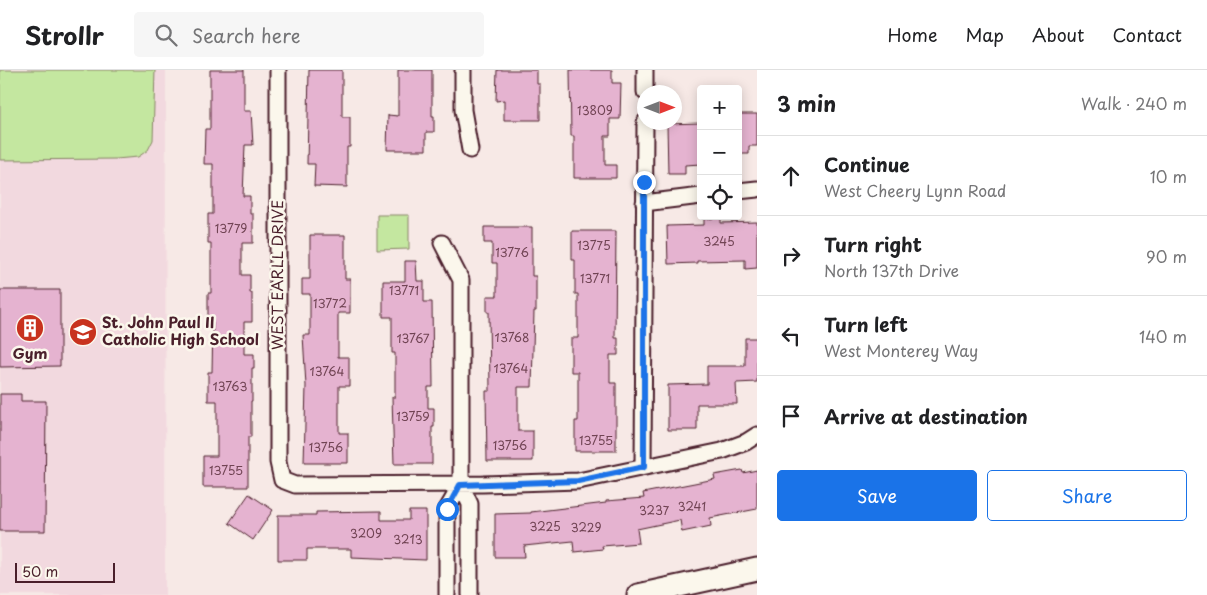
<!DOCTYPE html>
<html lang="en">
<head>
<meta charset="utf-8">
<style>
  body { margin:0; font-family:"Playpen Sans",sans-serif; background:#f6f6f6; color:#202124 }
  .controls { position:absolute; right:15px; top:15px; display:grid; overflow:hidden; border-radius:5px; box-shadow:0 2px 12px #0003 }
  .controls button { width:45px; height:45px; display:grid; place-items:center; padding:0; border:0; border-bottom:1px solid #e0e0e0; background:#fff; color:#202124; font:25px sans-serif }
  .compass { position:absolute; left:637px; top:15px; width:45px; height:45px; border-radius:50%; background:#fff; box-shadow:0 2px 12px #0003; rotate:90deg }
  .scale { position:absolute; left:15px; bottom:12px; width:100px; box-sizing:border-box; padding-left:5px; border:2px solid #4a1f2b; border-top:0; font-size:14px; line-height:18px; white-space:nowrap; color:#4a1f2b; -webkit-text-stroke:4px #fbf7ec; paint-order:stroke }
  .stop { position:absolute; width:15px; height:15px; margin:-11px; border:4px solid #1a73e8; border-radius:50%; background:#fff }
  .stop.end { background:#1a73e8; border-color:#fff; box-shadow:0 1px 5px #0008 }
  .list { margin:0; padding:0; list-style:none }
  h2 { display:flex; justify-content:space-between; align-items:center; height:65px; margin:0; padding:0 20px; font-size:21px }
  h2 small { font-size:16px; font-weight:400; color:#757577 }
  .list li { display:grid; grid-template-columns:32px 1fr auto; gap:15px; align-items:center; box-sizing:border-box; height:80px; padding:0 20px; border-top:1px solid #e0e0e0 }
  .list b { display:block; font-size:19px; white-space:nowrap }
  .list p { margin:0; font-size:16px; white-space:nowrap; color:#757577 }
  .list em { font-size:16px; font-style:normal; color:#757577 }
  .actions { display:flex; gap:10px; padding:15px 20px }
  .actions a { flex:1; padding:11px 0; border:1px solid #1a73e8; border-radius:5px; text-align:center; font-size:18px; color:#1a73e8 }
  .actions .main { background:#1a73e8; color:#fff }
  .icon { flex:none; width:28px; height:28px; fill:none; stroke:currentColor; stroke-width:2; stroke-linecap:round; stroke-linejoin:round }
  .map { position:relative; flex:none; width:757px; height:525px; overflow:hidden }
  header { display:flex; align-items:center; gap:30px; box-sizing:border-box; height:70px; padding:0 25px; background:#fff; border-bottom:1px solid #e0e0e0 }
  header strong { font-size:24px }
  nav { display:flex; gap:28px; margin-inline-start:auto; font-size:18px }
  .search { width:350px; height:45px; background:#f6f6f6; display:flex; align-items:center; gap:12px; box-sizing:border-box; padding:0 18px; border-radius:5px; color:#757577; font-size:19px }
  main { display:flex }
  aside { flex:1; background:#fff }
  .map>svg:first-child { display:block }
</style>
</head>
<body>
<header>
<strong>Strollr</strong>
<div class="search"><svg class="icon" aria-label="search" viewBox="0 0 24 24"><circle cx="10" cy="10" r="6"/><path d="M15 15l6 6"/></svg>Search here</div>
<nav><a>Home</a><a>Map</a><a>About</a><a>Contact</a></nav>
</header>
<main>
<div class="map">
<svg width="757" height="525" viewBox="0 0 757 525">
  <rect width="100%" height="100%" fill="#f7e9e6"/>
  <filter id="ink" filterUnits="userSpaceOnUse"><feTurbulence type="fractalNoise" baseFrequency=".02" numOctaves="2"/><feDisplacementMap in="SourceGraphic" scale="10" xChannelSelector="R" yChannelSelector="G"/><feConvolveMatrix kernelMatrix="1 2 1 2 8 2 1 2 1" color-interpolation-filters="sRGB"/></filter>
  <g filter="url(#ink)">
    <path fill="#f2d9df" d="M0,0H166L165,525H0Z"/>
    <path fill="#c4e7a0" stroke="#878366" d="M0,0H155L153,70L148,80L138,87L116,89L0,90Z
      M377,145H409V179L377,180Z"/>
    <path fill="#e5b3d0" stroke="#4a1f2b" d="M210,0H244V41H251L253,75H245L243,126H250V144H253V173H242V205H250V223H252V252H244V284H254V298H252V331H251V367H248V417H203V386H217V331H208V302H212L213,252H208V223H211V173H208V144H213V94H204L205,59H210Z
      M309,0H342V47H350V77H347V117L314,116L315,94H307Z
      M398,0H432V46H434V62H426V80H387L388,45L398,46Z
      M497,0H537V14H540V50H504V30L496,31Z
      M570,0H612V13H621L620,49H610V66H605V95H616V108H574V66H571Z
      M738,44H757V76H749V84H738Z
      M701,53V94L685,95V104H668L667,54Z
      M721,148V153L757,152V198L745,199V190L697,191V193L668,194L667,156L704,155V149Z
      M484,157H532V206H536V241H534L532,317H518V361H533V391H487L486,321H490L489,242H487V226H497V193H492V173H484Z
      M572,161H616L615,268H618V285H610V313H616V381H575V351H578V302H571V268H578V224H575V190H572Z
      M310,165H345V209H350V243H338V287H349V316H339V363H348V393H304L306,316L303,265H310V224H302V209H310Z
      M405,191H416L417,211H424V232H432L433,317H428V338H434V357H432V394H394L392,327H395V283H392V247H383V211H405Z
      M0,220H60V296L0,297Z
      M745,268H757V312L736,313L737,334H697V360H668V315L707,314V296H745Z
      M0,324H21V331H46L45,461H0Z
      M742,400L743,403L757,400V439L710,448L711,456L682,462L680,450L637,459L639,473L602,476L603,479L574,482L573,471L524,476L525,487H495V444L531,443V442L606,433V431L644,428L643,423L715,409L714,405Z
      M249,424L273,440L253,470L229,453Z
      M381,441V450H409V441H426V490L351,487V479H307V490H278V445H316V442Z"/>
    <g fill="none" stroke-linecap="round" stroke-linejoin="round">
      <defs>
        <path id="street" d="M278,0V392L282,410L295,415L483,414L578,411L722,381L746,372L757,365
          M463,0V40L470,80
          M645,22V0
          M738,121L757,119
          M644,133L701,126
          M442,173L461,210V415L470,434V525
          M643,397L645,52
          M447,525V439L461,415"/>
        <path id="secondary" d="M638,525L757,499"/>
      </defs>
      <use href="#street" stroke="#4a1f2b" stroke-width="19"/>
      <use href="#secondary" stroke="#4a1f2b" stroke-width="25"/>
      <use href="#street" stroke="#fbf7ec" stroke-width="15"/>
      <use href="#secondary" stroke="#fbf7ec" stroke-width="21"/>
    </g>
  </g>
  <g fill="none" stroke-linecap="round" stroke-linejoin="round" filter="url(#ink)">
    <path stroke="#1a73e8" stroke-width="6" d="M447,439L460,415L578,411L644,397V112"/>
  </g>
  <defs>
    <symbol id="building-disc" viewBox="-11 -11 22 22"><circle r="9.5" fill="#c8321e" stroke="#fbf7ec"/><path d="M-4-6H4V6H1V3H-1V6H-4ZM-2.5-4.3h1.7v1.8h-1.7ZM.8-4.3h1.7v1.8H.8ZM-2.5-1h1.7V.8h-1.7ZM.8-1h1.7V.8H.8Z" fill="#fff"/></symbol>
    <symbol id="school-disc" viewBox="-11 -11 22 22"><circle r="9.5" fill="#c8321e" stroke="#fbf7ec"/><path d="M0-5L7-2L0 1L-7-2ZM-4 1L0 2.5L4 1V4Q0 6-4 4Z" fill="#fff"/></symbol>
  </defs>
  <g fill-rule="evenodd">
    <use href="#building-disc" x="14" y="242" width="32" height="32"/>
    <use href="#school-disc" x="67" y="246" width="32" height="32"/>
  </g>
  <g text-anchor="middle" stroke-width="5" stroke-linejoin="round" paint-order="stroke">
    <g font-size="12" fill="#714454">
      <text x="595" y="45">13809</text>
      <text x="231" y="163">13779</text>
      <text x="719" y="176">3245</text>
      <text x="594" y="180">13775</text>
      <text x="512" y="187">13776</text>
      <text x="595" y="213">13771</text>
      <text x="404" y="225">13771</text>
      <text x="330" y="238">13772</text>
      <text x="512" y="272">13768</text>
      <text x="413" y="273">13767</text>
      <text x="511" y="303">13764</text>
      <text x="327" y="306">13764</text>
      <text x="230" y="321">13763</text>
      <text x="413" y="351">13759</text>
      <text x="596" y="375">13755</text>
      <text x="510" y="380">13756</text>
      <text x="326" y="382">13756</text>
      <text x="226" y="405">13755</text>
      <text x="692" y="441">3241</text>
      <text x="654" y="445">3237</text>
      <text x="545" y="461">3225</text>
      <text x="586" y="462">3229</text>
      <text x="366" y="468">3209</text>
      <text x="408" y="474">3213</text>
    </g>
    <g font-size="15" fill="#4a1f2b" stroke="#fbf7ec">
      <text transform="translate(278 205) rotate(-90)" y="5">WEST EARLL DRIVE</text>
    </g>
    <g font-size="15" font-weight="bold" fill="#4a1f2b" stroke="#fbf7ec" text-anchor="start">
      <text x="102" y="258">St. John Paul II<tspan x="102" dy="17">Catholic High School</tspan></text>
      <text x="30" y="289" text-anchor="middle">Gym</text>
    </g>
  </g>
</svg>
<div class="controls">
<button>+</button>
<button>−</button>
<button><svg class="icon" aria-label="locate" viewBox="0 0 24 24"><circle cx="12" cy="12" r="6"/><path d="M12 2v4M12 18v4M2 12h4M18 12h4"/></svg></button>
</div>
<svg class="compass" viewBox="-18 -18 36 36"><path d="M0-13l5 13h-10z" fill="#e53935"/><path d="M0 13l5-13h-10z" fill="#757577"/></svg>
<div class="scale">50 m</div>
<div class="stop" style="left:447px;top:439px"></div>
<div class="stop end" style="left:644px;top:112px"></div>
</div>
<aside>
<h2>3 min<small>Walk · 240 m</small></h2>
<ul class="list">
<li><svg class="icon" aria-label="ahead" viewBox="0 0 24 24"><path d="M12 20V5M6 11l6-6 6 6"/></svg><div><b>Continue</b><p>West Cheery Lynn Road</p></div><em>10 m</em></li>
<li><svg class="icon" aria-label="right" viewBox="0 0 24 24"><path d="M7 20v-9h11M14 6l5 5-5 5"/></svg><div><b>Turn right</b><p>North 137th Drive</p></div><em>90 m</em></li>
<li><svg class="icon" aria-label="left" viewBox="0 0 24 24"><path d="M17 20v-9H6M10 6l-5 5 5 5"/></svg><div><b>Turn left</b><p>West Monterey Way</p></div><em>140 m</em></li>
<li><svg class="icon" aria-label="arrive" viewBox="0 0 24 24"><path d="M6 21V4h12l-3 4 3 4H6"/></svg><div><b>Arrive at destination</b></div></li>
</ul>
<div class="actions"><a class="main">Save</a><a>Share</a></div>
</aside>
</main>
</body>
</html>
